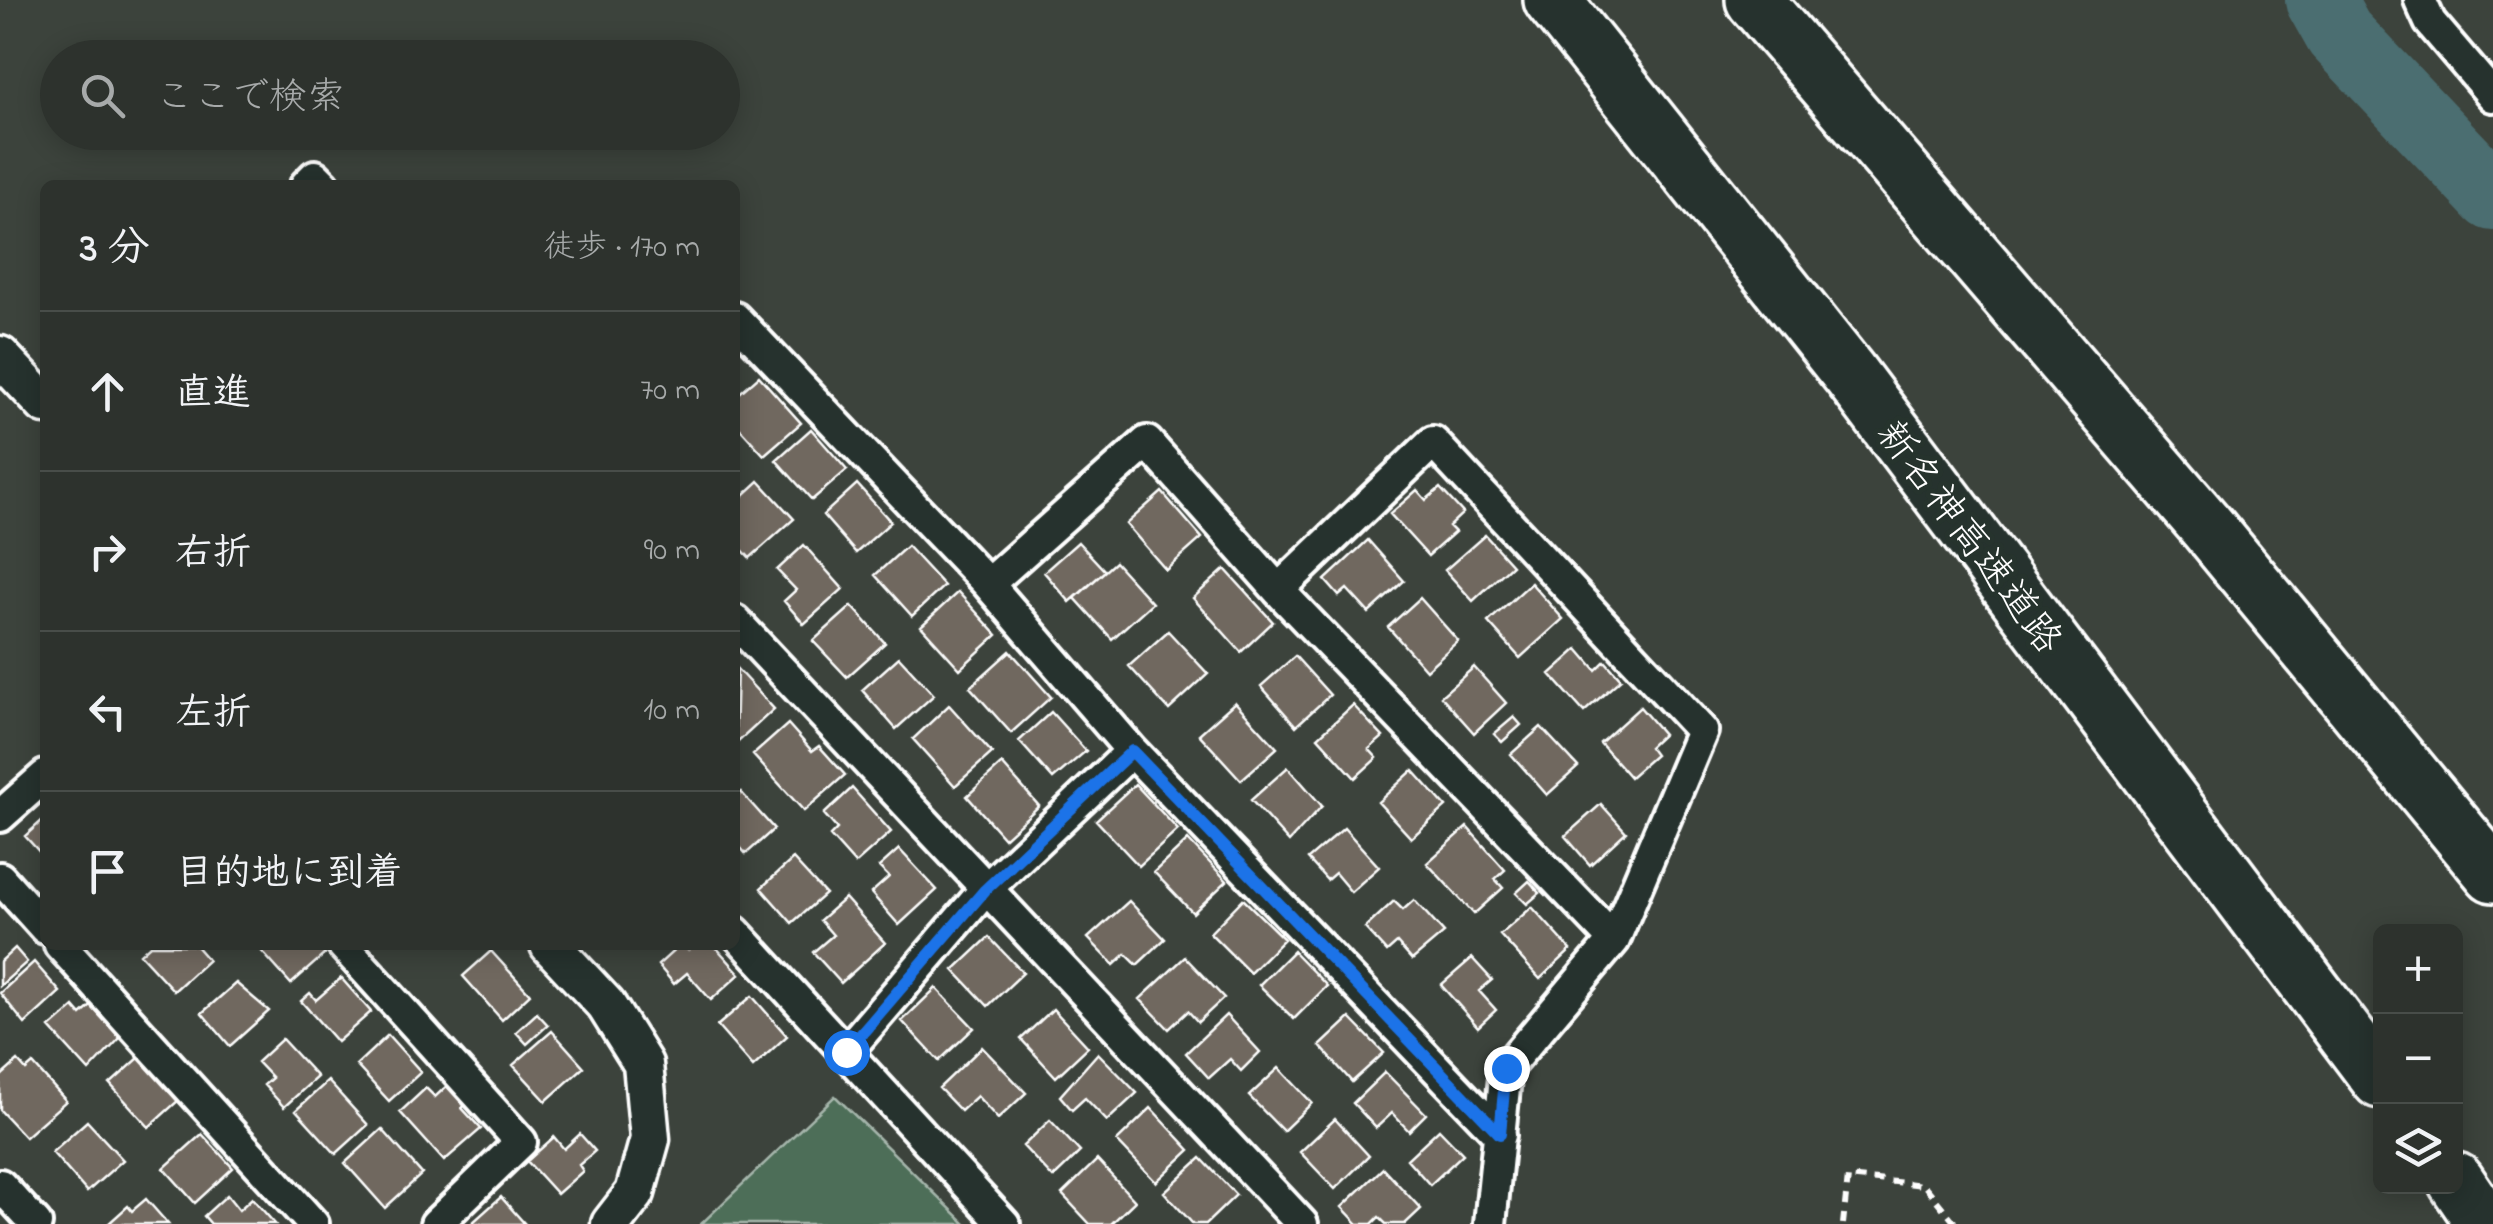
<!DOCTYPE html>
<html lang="ja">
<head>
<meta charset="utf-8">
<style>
  body { margin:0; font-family:"Indie Flower","Klee One",sans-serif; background:#393e39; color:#f1f3f6 }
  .controls { position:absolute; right:30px; bottom:30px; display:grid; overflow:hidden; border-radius:15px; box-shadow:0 5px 25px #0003 }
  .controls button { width:90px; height:90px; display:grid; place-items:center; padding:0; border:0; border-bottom:2px solid #484d49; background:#2d322d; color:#f1f3f6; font:50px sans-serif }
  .stop { position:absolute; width:30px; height:30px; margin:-22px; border:8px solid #1a73e8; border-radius:50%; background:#fff }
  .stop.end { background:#1a73e8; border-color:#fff; box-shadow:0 2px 10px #0008 }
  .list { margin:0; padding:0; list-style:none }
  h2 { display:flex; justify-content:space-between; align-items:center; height:130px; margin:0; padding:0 40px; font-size:42px }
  h2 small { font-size:32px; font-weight:400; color:#a7aaaa }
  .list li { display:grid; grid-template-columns:65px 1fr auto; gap:30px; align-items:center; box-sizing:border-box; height:160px; padding:0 40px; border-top:2px solid #484d49 }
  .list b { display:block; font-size:38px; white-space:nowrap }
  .list em { font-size:32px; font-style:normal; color:#a7aaaa }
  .icon { flex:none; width:55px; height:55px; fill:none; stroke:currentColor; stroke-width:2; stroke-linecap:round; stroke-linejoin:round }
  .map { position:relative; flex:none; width:2493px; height:1224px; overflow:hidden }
  .search { position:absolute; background:#2d322d; box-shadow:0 5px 25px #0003; left:40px; top:40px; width:700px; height:110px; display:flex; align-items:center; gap:25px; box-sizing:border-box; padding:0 35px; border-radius:55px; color:#a7aaaa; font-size:38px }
  .panel { position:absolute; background:#2d322d; box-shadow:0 5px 25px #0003; left:40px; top:180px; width:700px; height:770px; border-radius:15px }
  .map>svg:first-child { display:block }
</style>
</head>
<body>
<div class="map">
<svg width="2493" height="1224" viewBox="0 0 2493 1224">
  <rect width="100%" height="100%" fill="#3c433c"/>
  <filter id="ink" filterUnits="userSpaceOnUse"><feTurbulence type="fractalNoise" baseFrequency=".01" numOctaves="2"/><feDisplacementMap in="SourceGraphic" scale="20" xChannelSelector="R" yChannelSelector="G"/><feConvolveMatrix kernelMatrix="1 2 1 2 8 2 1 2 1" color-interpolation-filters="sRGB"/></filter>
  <g filter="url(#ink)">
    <path fill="#4d6e58" stroke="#a6b6ac" stroke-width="2.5" d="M835,1096L966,1224H701Z"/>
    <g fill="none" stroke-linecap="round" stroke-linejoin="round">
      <path stroke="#4b6e71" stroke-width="70" d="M2320,0L2339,34L2493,196"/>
    </g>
    <path fill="#70685e" stroke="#fff" stroke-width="2.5" d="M759,376L801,423L764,455L735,423V397Z
      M811,429L847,470L812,500L776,460Z
      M759,481L794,519L750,558L735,542V503Z
      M857,484L891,522L856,553L823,515Z
      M1440,488L1463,513L1449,526L1455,532L1428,556L1390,514L1417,490L1426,500Z
      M1162,492L1202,538L1166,570L1126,524Z
      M1485,535L1512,565L1473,601L1445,570Z
      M1368,540L1404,581L1369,613L1347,589L1339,596L1325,580Z
      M1078,542L1105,571L1070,602L1044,572Z
      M804,545L843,589L804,624L784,601L796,590L777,570Z
      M907,546L944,586L912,616L875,575Z
      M1115,562L1152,603L1112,639L1075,598Z
      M1225,569L1273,622L1241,652L1193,598Z
      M1531,583L1563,619L1520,658L1488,622Z
      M958,592L997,635L960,669L921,626Z
      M1420,598L1458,641L1426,670L1388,627Z
      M852,606L885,643L847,677L813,641Z
      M1168,631L1208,674L1169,710L1129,666Z
      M1578,649L1596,670L1605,661L1621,679L1584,712L1550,674Z
      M1010,651L1051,697L1011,733L970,687Z
      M1295,656L1330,695L1296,726L1261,686Z
      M899,657L934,695L896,729L862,690Z
      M1474,667L1506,703L1474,733L1441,696Z
      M737,669L774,709L738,742L735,739Z
      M1235,702L1277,748L1241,780L1199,734Z
      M949,705L992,753L955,786L913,739Z
      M1353,705L1383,737L1369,749L1377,758L1355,778L1318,737Z
      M1640,707L1663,734L1649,747L1655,755L1630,777L1600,743Z
      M1051,712L1086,751L1053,779L1019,741Z
      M1514,717L1521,725L1502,742L1494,734Z
      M788,724L812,751L819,746L845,775L804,811L753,755Z
      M1541,727L1578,767L1547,795L1511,754Z
      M1002,764L1039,806L1004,838L967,796Z
      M1288,767L1322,806L1289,842L1251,800Z
      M1413,770L1446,807L1411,838L1378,802Z
      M1135,784L1178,830L1139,866L1096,820Z
      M852,788L891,832L855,864L830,836L837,829L824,814Z
      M741,792L774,829L746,854L735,841V798Z
      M1601,804L1626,832L1590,865L1565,836Z
      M45,818V858L25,836Z
      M1467,827L1505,870L1495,879L1503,888L1474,914L1427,863Z
      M1344,828L1379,867L1351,892L1335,873L1327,880L1308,859Z
      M1188,840L1227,881L1193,913L1154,872Z
      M899,849L937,890L899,925L871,893L889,877L879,867Z
      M793,859L825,894L792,923L761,888Z
      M1529,881L1540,893L1527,904L1516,893Z
      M845,898L885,943L841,983L813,952L833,935L820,920Z
      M1243,899L1284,939L1250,973L1210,933Z
      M1414,900L1444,933L1412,960L1397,943L1387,952L1365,928L1394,901L1403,910Z
      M1129,901L1165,939L1137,965L1126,954L1114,965L1088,938Z
      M1532,907L1571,950L1540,979L1500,935Z
      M989,937L1023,973L988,1006L954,970Z
      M150,945H195L208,960L174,991L140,954Z
      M317,945L325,954L291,984L257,946Z
      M680,945L688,950L694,945H714L740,974L711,1000L687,973L674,984L658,965Z
      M15,948L27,962L0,986V962Z
      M491,951L530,994L502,1020L463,976Z
      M1293,951L1327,986L1294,1019L1259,985Z
      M1185,957L1224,998L1198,1022L1188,1011L1169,1029L1140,999Z
      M1472,958L1492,980L1479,991L1496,1010L1478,1027L1441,985Z
      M34,962L60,992L25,1024L0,993Z
      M341,978L371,1012L337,1042L301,1001L310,993L316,1000Z
      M236,983L269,1011L230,1046L202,1013Z
      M936,988L974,1028L939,1061L902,1021Z
      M752,996L787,1036L753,1067L717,1026Z
      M91,1006L120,1038L89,1071L50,1028L74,1007L81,1015Z
      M1053,1009L1088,1047L1056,1077L1021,1039Z
      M537,1013L548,1025L527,1044L516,1032Z
      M1226,1015L1260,1052L1241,1071L1230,1059L1209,1078L1186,1053Z
      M1350,1018L1384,1053L1352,1082L1320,1046Z
      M552,1031L584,1067L546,1101L513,1065Z
      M388,1035L421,1072L389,1101L356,1065Z
      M282,1039L317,1077L284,1107L264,1085L272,1078L257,1062Z
      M982,1047L1026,1093L998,1119L977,1096L961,1111L939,1088Z
      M1098,1053L1137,1093L1107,1121L1085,1098L1072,1110L1060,1096Z
      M140,1057L179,1100L149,1127L110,1084Z
      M18,1061L26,1070L33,1064L66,1101L25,1137L0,1110V1077Z
      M1279,1068L1312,1103L1283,1131L1249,1096Z
      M1385,1072L1426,1114L1409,1131L1392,1113L1376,1128L1353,1103Z
      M328,1081L368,1125L336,1154L296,1110Z
      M451,1082L469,1102L462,1108L481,1129L444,1161L400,1112L426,1088L435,1097Z
      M1151,1108L1190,1150L1156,1182L1117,1141Z
      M1335,1119L1369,1156L1335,1189L1300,1152Z
      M1050,1120L1080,1152L1053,1178L1023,1146Z
      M87,1121L123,1160L87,1192L52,1152Z
      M382,1129L422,1174L385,1208L345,1163Z
      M1439,1129L1463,1154L1430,1185L1407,1159Z
      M202,1134L233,1168L195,1203L164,1168Z
      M580,1134L595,1151L579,1165L583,1171L557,1194L527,1161L554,1137L564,1149Z
      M1201,1158L1236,1195L1206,1224H1193L1164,1192Z
      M1097,1160L1135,1201L1111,1224H1090L1062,1194Z
      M1383,1168L1421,1209L1405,1224H1386L1379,1217L1372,1224H1358L1342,1207Z
      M227,1195L239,1210L252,1198L275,1224H211L204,1216Z
      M501,1197L525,1224H472V1223Z
      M146,1199L168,1224H108L128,1206L132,1211Z"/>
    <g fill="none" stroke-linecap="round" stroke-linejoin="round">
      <defs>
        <path id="minor" d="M2420,0L2430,22L2493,96
          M306,185L315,176L324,185
          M735,318L988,584L1147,442L1278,590L1433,442L1702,731L1614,940L1506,1068L1490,1224
          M988,584L1132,751L1500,1135
          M1278,590L1614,940
          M735,621L1302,1224
          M0,816L45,776
          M0,878L45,928
          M735,932L1004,1224
          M60,945L313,1224
          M343,945L521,1142L436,1224
          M846,1052L985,890L1132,751
          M0,1185L36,1224"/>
        <path id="tertiary" d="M0,356L45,404
          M550,945L606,1005L643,1064L650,1139L635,1193L611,1224"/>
        <path id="motorway" d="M1552,0L1849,373L2380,1080
          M1754,0L2208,528L2493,874
          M2456,1181L2485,1224"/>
      </defs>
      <use href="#minor" stroke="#fff" stroke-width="38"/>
      <use href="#tertiary" stroke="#fff" stroke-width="45"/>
      <use href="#motorway" stroke="#fff" stroke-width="62"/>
      <path stroke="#fff" stroke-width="6" stroke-dasharray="10 8" stroke-linecap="butt" d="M1843,1224L1848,1177L1924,1185L1956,1224"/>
      <use href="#minor" stroke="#26332d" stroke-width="30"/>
      <use href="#tertiary" stroke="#26332d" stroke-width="38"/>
      <use href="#motorway" stroke="#26332d" stroke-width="55"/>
    </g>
  </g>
  <g fill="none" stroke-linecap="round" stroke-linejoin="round" filter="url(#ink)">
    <path stroke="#1a73e8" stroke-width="12" d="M846,1052L985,890L1132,751L1500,1134L1506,1068"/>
  </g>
  <g text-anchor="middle" stroke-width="10" stroke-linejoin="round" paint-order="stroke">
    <g font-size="40" fill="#fff" stroke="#26332d">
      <text transform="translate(1971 536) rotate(53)" y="14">新名神高速道路</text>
    </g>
  </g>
</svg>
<div class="controls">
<button>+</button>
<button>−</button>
<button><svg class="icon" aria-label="layers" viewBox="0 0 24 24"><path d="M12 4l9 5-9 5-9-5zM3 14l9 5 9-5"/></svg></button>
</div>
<div class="stop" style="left:846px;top:1052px"></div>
<div class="stop end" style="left:1506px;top:1068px"></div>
<div class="search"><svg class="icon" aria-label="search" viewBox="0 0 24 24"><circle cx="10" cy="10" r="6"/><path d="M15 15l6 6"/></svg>ここで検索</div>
<section class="panel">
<h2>3 分<small>徒歩 · 170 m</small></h2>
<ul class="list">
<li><svg class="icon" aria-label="ahead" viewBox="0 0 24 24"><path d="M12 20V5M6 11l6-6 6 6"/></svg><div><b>直進</b></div><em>70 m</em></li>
<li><svg class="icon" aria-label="right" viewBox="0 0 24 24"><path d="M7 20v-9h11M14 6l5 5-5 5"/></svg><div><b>右折</b></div><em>90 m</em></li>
<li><svg class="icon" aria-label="left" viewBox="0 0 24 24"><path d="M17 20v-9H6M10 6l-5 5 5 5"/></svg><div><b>左折</b></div><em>10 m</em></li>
<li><svg class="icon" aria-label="arrive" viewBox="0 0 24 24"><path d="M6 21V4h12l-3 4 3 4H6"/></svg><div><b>目的地に到着</b></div></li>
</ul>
</section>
</div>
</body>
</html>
